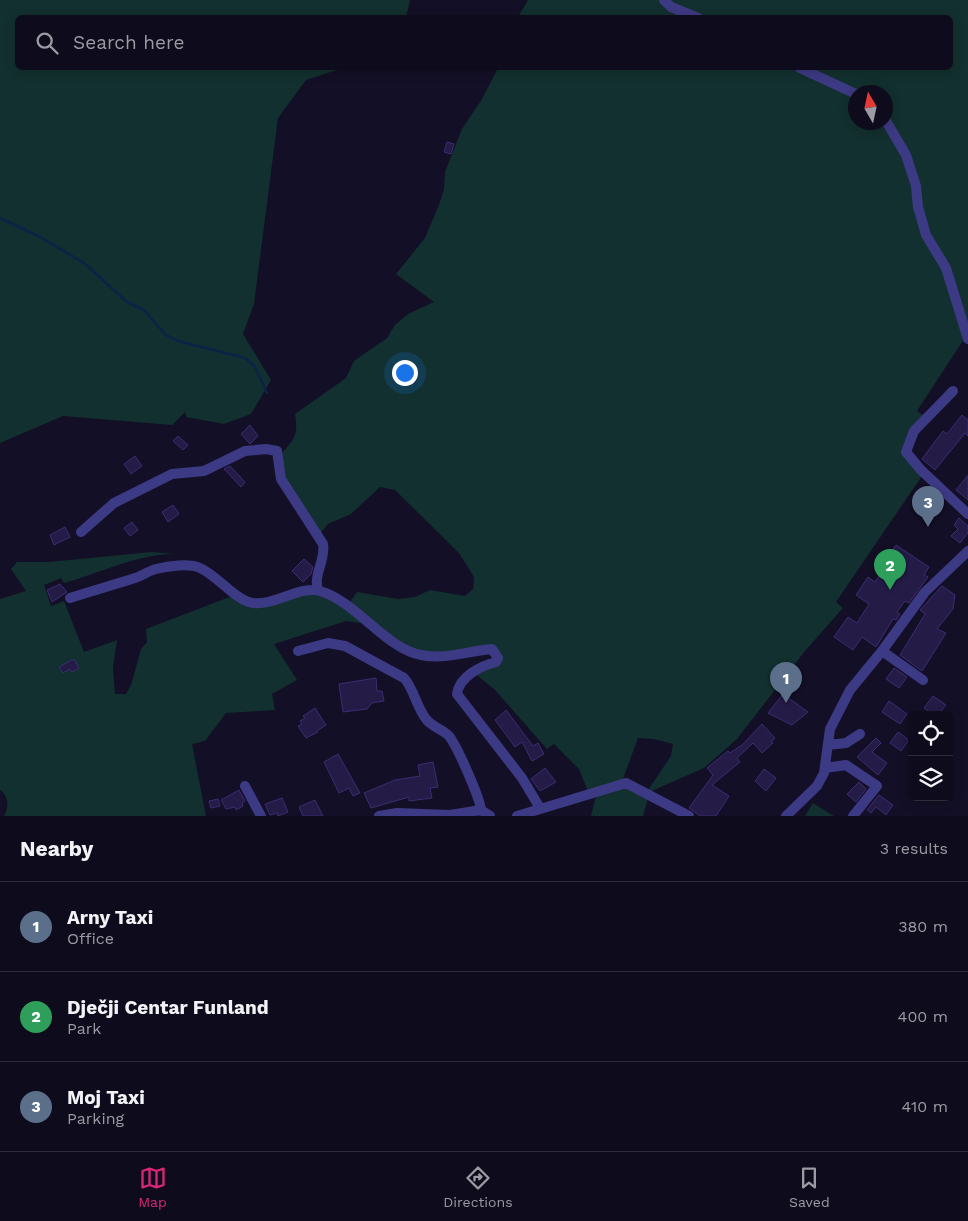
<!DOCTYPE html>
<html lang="en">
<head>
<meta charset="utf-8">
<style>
  body { margin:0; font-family:"Work Sans",sans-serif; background:#171425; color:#f1f3f6 }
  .controls { position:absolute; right:15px; bottom:15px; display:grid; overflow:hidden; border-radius:8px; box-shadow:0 2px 12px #0003 }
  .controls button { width:45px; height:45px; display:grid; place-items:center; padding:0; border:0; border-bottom:1px solid #2e2b3b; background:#0e0b1c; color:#f1f3f6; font:25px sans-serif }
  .compass { position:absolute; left:848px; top:85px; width:45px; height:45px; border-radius:50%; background:#0e0b1c; box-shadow:0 2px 12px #0003; rotate:351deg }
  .you { position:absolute; left:404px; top:372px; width:18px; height:18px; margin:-12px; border:4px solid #fff; border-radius:50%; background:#1a73e8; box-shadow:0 0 0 8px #1a73e833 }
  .badge { display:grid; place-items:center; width:32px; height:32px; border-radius:50%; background:#db2777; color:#fff; font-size:16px; font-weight:700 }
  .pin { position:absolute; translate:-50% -41px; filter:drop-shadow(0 1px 2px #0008) }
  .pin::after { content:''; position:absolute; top:26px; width:18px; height:15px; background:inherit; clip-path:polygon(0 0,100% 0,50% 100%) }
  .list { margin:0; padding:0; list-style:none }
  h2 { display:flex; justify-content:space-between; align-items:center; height:65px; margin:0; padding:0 20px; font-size:21px }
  h2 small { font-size:16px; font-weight:400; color:#9b9ba3 }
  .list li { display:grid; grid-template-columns:32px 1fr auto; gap:15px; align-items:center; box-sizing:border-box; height:90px; padding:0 20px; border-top:1px solid #2e2b3b }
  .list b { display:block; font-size:19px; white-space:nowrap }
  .list p { margin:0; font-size:16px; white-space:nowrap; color:#9b9ba3 }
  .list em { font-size:16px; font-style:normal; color:#9b9ba3 }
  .icon { flex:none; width:28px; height:28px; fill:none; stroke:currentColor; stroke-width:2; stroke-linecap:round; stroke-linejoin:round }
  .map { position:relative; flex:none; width:968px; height:816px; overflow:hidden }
  .search { position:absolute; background:#0e0b1c; box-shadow:0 2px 12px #0003; left:15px; right:15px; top:15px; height:55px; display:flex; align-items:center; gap:12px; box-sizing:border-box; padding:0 18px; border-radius:8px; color:#9b9ba3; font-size:19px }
  .sheet { height:335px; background:#0e0b1c }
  nav { display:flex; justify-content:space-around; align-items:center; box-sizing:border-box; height:70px; border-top:1px solid #2e2b3b; background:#0e0b1c; font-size:14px; color:#9b9ba3 }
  nav a { display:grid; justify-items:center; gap:2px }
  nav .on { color:#db2777 }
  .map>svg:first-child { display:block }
</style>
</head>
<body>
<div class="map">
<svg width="968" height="816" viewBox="0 0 968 816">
  <rect width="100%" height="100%" fill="#130f26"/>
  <path fill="#12302f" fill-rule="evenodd" d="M0,0H410L406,18H18V68H343L306,80L278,118L254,304L243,334L271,380L251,414L224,424L186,417L185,412L172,425L63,416L0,443Z
    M528,0H968V339L966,336L917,411L927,418L906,452L924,473L836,602L843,608L805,651L737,739L704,768L647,793L649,795L643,816H591L597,792L589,794L579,769L554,744L547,749L494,689L473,672L490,664L496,653L420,655L373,625L346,621L274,644L297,680L272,694L275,710L226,713L205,741L192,744L206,816H4C9,807 9,796 0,790V599L26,591L11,569L17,562H49L151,552L175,554C137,554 101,573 64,583L61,578L44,585L51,606L64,601L84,652L117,640L113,667L115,694H126L131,685L141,649L147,642L146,629L232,596L254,603L306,592L348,605L357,592L398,599L415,597L430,590L465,596L473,589L474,577L459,553L395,490L380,487L351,514L328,524L318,536L287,491L278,457C293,440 299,438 295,414L346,378L354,361L387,338L395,325L408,314L434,302L396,274L425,238L439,205L444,189L445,172L462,129L482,99L498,68H950V18L518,17ZM856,92H886V122H856ZM638,738L654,739L673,744L671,756L646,793L621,784Z
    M813,803L834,816H805Z"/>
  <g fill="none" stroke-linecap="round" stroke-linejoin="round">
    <path stroke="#0c2248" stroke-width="2.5" d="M0,218L40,237L84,263L127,302L144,310L166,335L178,341L245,358L255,367L267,393"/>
  </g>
  <path fill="#241b47" stroke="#3b2d73" d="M447,142L454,144L451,154L444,152Z
    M962,415L968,420V436L965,433L935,470L922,459L943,431L947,434Z
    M250,425L258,436L250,444L241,434Z
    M178,436L188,445L183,450L173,441Z
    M135,456L142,466L131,474L124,464Z
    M230,466L245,482L241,487L224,469Z
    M968,475V500L956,490Z
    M173,505L179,514L168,522L162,512Z
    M959,518L968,526V533L960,543L951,536L958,529L954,525Z
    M132,522L138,530L130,536L124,528Z
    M65,527L70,537L54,545L50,535Z
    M896,545L929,567L924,575L928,577L909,603L905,601L897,612L900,614L896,620L893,619L876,647L862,637L853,650L834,637L848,617L857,623L869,604L856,595L868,577L875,582L892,556L890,554Z
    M304,559L313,567L311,574L303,582L292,571Z
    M60,584L67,592L52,602L47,590Z
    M942,586L955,595L953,609L937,629L946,633L922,671L900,655L925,614L920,610Z
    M74,659L79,668L72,672L70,669L63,673L59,667Z
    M894,668L907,677L899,688L886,679Z
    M376,678L377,691H382L384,701L372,703L367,709L343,712L339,684Z
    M783,694L808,712L792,725L768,713Z
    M933,696L946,705L938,715H933L924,708Z
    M889,701L907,714L900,724L882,712Z
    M315,708L326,725L317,731L318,732L306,738L298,726L302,724L300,721L305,718L303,716Z
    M506,710L533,746L538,743L544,754L532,761L522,742L515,747L495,720Z
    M762,724L775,738L771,742L773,743L762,753L753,743L737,758L740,762L712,785L729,796L716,816H700L689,808L713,775L707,768L728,751L730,753L742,745Z
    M898,732L909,740L901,751L890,743Z
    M876,738L881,743L872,752L887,763L878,775L857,757Z
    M338,754L360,793L353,796L349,788L339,793L324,762Z
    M433,762L438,787L430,788L432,798L409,801V797L371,808L364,793L395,780L420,776L418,765Z
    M545,768L556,782L540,791L531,779Z
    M764,769L776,778L766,791L755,781Z
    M859,782L866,789L856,802L847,794Z
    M239,790L245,801L242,803L243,806L236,810L235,807L226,809L221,800Z
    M879,795L893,805L886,815L876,807L871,813L867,810Z
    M282,798L288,812L278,816L277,813L270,815L265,804Z
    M218,799L220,806L211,808L209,801Z
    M315,800L323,816H303L299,807Z"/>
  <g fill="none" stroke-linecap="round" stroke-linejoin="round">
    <path stroke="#3d3a85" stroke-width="10" d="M664,0L671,7L698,18
      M800,68L856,94
      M886,121L906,155L916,186L918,207L926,235L946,268L968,339
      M953,391L914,431L906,452L921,470L968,514
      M81,532L114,503L172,474L204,471L245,451L266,449L277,451L281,479L323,544C326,560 313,574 318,590
      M70,598C92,591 113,585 135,578C142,576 148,571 156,569C168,566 189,563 200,568C218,576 236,601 253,603C274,606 301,585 320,591C357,602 386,649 421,655C445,660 468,651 492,649L498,658L496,662C480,666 459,677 457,694L522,778L540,808
      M298,651L328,643L345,646L404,678C414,689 416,706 426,719C431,726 441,729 448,735C456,743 480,798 481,810
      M882,651L923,680
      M828,745L846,743L860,734
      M825,768L846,765L877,786L853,816
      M245,786L261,816
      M379,816L397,813L450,815L481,810L490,816
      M517,816L626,783L689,816
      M786,816L817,786L824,773L830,729L850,690L882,651L925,592L968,551"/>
  </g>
</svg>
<div class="controls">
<button><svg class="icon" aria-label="locate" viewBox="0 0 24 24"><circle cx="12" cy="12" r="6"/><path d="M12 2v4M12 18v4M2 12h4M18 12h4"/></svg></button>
<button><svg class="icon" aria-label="layers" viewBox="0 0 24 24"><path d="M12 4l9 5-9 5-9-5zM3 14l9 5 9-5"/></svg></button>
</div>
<svg class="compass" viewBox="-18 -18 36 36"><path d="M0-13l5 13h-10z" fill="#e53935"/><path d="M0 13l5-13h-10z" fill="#9b9ba3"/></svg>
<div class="you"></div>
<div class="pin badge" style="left:786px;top:703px;background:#5c6f8a">1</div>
<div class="pin badge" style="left:890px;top:590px;background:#2e9e5b">2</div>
<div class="pin badge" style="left:928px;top:527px;background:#5c6f8a">3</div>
<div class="search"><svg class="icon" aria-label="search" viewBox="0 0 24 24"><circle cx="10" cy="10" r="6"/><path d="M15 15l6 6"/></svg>Search here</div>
</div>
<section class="sheet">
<h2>Nearby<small>3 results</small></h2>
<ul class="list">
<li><span class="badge" style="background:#5c6f8a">1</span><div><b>Arny Taxi</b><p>Office</p></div><em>380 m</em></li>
<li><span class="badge" style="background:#2e9e5b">2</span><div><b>Dječji Centar Funland</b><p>Park</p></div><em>400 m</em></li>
<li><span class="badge" style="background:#5c6f8a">3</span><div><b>Moj Taxi</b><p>Parking</p></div><em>410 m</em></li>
</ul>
</section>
<nav>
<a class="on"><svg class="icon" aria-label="map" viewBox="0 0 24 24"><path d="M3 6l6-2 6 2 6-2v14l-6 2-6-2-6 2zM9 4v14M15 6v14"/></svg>Map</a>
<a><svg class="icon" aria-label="directions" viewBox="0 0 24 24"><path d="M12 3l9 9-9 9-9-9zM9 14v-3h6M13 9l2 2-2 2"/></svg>Directions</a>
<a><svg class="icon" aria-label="saved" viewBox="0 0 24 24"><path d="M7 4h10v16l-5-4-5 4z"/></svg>Saved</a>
</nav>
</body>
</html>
